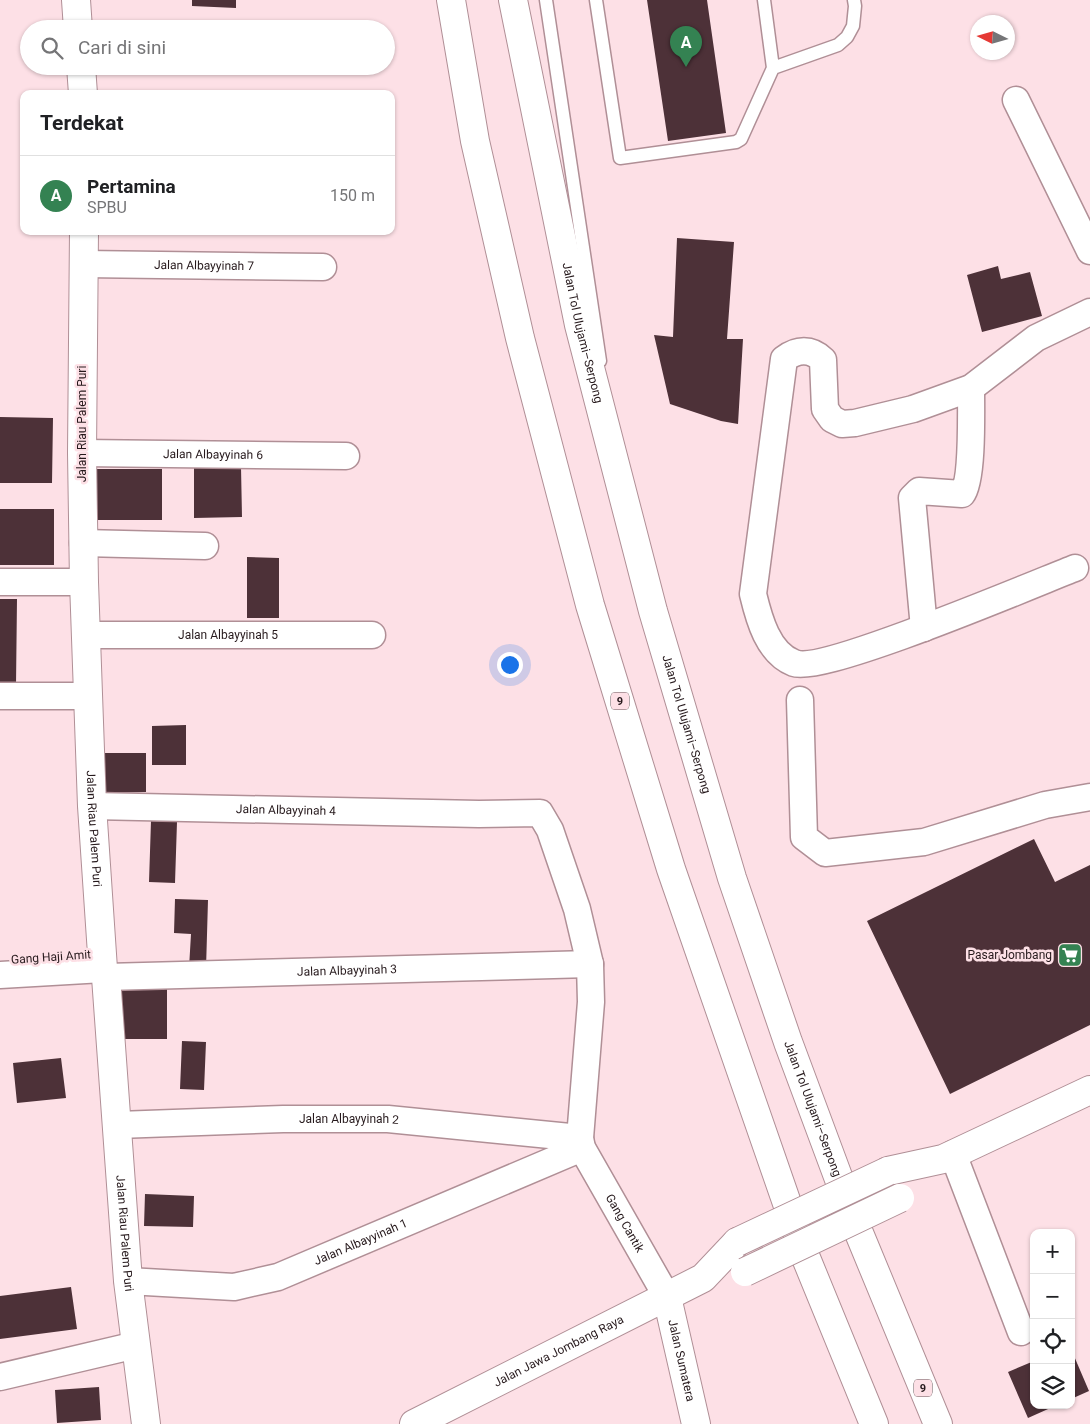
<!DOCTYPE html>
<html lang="id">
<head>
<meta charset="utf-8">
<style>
  body { margin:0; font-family:Roboto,sans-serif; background:#f6f6f6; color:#202124 }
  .controls { position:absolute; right:15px; bottom:15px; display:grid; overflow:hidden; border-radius:10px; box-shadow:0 1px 4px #0004 }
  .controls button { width:45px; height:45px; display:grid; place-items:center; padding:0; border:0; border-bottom:1px solid #e0e0e0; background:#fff; color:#202124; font:25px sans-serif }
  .compass { position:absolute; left:970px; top:15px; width:45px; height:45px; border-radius:50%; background:#fff; box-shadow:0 1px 4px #0004; rotate:275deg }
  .you { position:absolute; left:509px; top:664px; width:18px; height:18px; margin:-12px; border:4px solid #fff; border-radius:50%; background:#1a73e8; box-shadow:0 0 0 8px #1a73e833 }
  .badge { display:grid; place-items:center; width:32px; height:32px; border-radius:50%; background:#348252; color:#fff; font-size:16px; font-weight:700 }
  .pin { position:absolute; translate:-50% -41px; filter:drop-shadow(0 1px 2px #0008) }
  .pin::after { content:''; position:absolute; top:26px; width:18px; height:15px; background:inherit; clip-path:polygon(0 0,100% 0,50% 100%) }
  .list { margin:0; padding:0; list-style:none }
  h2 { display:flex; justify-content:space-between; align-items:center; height:65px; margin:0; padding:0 20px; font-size:21px }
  h2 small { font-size:16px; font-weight:400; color:#757577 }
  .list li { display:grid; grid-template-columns:32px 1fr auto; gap:15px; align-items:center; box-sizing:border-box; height:80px; padding:0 20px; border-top:1px solid #e0e0e0 }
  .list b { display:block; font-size:19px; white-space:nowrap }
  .list p { margin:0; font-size:16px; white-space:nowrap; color:#757577 }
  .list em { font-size:16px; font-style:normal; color:#757577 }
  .icon { flex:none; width:28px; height:28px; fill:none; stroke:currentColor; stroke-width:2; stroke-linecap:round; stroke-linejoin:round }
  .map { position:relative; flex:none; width:1090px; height:1424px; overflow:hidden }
  .search { position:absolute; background:#fff; box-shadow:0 1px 4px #0004; left:20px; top:20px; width:375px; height:55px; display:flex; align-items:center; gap:12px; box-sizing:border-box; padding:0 18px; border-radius:28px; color:#757577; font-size:19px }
  .panel { position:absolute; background:#fff; box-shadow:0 1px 4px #0004; left:20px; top:90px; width:375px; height:145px; border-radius:10px }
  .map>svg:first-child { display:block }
</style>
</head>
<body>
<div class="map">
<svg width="1090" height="1424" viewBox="0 0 1090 1424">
  <rect width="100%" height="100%" fill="#fde0e6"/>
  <path fill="#4d3138" d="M192,0H236V8L192,6Z
    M647,0H707L726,133L668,141Z
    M677,238L734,242L727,339H743L738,424L721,421L670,404L654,335L673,337Z
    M998,266L1001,279L1030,272L1042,316L982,332L967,275Z
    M0,417L53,418L52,483H0Z
    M194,467H241L242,517L194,518Z
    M96,469H162V520H96Z
    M0,509H54V565H0Z
    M247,557L279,558V618H247Z
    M0,599H17L16,685H0Z
    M186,725V765H152V726Z
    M99,753H146V792L99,793Z
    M151,821L177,822L175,883L149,882Z
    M1034,839L1055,882L1090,865V1025L950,1094L867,921Z
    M175,899L208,900L206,969L189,968L191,934L174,933Z
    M120,987H167V1039H120Z
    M182,1041L206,1042L204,1090L180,1089Z
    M61,1058L66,1098L17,1103L13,1063Z
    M145,1194L194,1196L193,1227L144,1226Z
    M71,1287L77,1329L0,1339V1296Z
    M1071,1349L1089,1391L1071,1399Z
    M1034,1361V1405H1057L1028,1418L1008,1372Z
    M99,1387L101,1420L57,1423L55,1390Z"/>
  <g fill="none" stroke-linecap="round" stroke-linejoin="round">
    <defs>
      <path id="lane" d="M546,0L600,361
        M596,0L620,158L736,142L741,139L773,68L764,0
        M773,68L838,45L847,37L853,26L855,6L854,0"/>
      <g id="street">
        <path d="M1016,100L1090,251"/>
        <path id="s1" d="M84,264L323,267"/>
        <path id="s2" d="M82,453L346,456"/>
        <path d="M83,543L205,546"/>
        <path d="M1075,568C1034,584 823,674 794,663C768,653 759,619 753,594L784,359C797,349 811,348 823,360L825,409L832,419L842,424L855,423L913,409L971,388L1036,338L1090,312"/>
        <path d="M0,582H84"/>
        <path d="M924,628L912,498L919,491L962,494C973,481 971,409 971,388"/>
        <path id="s3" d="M86,635H372"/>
        <path d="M0,696H88"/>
        <path d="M800,700L804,837L825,853L924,842L1045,805L1090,797"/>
        <path id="s4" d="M92,806L479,814L540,813L550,830L577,909L590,964L591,1002L580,1138L582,1148L667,1297"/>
        <path d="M0,975L103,969"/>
        <path id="s5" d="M106,977L590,964"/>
        <path id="s6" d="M118,1125L283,1119H388L580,1138"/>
        <path d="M953,1154L1021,1332"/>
        <path id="s7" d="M128,1281L234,1287L278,1277L582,1148"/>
        <path d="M0,1377L136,1345"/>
      </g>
      <g id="secondary">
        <path d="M76,0L78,29"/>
        <path d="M81,66L83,94"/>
        <path id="s8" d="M84,231L82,453L84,582L92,806L103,969L106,977L128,1281L146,1424"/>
        <path d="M888,1171L943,1159L1090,1090"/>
        <path id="s9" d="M667,1297L696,1424"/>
        <path id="s10" d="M414,1424L703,1278L737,1242"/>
      </g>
      <g id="highway">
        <path d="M451,0L475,141L520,338L590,605L671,869L806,1258L874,1424"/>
        <path id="s11" d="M513,0L579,325L653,611L732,878L788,1042L859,1233L938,1424"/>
      </g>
    </defs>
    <use href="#lane" stroke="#b08f96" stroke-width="15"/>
    <use href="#street" stroke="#b08f96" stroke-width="29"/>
    <use href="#secondary" stroke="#b08f96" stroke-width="30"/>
    <use href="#highway" stroke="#b08f96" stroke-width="30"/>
    <use href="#lane" stroke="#fff" stroke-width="12"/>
    <use href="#street" stroke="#fff" stroke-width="26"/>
    <use href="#secondary" stroke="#fff" stroke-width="28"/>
    <use href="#highway" stroke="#fff" stroke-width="28"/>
    <defs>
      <path id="secondary-bridge" d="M737,1242L888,1171
        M745,1272L900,1198"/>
    </defs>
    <use href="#secondary-bridge" stroke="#b08f96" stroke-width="30" stroke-linecap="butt"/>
    <use href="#secondary-bridge" stroke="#fff" stroke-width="28"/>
  </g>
  <defs>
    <symbol id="supermarket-square" viewBox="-11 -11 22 22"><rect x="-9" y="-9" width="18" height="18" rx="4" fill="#348252" stroke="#fde0e6"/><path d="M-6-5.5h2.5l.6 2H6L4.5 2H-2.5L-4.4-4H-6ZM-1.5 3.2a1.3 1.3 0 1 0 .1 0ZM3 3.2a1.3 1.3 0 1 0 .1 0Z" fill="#fff"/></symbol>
  </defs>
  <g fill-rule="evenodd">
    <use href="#supermarket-square" x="1056" y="941" width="28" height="28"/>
  </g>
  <g text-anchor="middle" stroke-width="5" stroke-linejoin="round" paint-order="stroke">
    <g fill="#fde0e6" stroke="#665559" stroke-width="1">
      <rect x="611" y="692.5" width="18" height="17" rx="4"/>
      <rect x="914" y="1379.5" width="18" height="17" rx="4"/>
    </g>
    <g font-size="11" font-weight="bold" fill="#26191c">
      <text x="620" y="705">9</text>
      <text x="923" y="1392">9</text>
    </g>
    <g font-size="12" fill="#26191c" stroke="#fde0e6">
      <text dy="4" stroke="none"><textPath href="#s1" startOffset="120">Jalan Albayyinah 7</textPath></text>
      <text dy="4" stroke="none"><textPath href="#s11" startOffset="340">Jalan Tol Ulujami–Serpong</textPath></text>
      <text transform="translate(82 424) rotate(-90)" y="4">Jalan Riau Palem Puri</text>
      <text dy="4" stroke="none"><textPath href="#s2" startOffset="131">Jalan Albayyinah 6</textPath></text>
      <text dy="4" stroke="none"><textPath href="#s3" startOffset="142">Jalan Albayyinah 5</textPath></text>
      <text dy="4" stroke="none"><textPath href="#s11" startOffset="745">Jalan Tol Ulujami–Serpong</textPath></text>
      <text dy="4" stroke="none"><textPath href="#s4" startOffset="194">Jalan Albayyinah 4</textPath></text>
      <text dy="4" stroke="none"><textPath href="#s8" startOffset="598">Jalan Riau Palem Puri</textPath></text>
      <text transform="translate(51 957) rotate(-4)" y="4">Gang Haji Amit</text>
      <text dy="4" stroke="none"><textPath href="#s5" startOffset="241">Jalan Albayyinah 3</textPath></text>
      <text dy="4" stroke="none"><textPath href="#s11" startOffset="1150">Jalan Tol Ulujami–Serpong</textPath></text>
      <text dy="4" stroke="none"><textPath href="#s6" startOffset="231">Jalan Albayyinah 2</textPath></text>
      <text dy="4" stroke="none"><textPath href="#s4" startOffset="879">Gang Cantik</textPath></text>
      <text dy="4" stroke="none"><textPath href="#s8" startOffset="1004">Jalan Riau Palem Puri</textPath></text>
      <text dy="4" stroke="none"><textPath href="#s7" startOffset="241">Jalan Albayyinah 1</textPath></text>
      <text dy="4" stroke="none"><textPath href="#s10" startOffset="162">Jalan Jawa Jombang Raya</textPath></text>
      <text dy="4" stroke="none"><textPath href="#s9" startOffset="65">Jalan Sumatera</textPath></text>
    </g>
    <g font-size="12" fill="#26191c" stroke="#fde0e6" text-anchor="end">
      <text x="1052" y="959">Pasar Jombang</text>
    </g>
  </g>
</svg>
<div class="controls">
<button>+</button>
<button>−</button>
<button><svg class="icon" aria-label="locate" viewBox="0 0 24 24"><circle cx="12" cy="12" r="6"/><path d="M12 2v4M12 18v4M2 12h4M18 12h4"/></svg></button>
<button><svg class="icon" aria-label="layers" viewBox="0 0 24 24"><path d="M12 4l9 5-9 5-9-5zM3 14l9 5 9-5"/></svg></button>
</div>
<svg class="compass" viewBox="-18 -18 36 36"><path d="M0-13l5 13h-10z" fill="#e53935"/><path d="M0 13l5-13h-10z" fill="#757577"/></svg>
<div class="you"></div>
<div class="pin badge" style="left:686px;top:67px">A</div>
<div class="search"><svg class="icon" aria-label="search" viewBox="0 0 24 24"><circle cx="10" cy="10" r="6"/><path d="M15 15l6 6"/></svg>Cari di sini</div>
<section class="panel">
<h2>Terdekat<small></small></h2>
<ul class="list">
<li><span class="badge">A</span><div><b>Pertamina</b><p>SPBU</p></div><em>150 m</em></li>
</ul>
</section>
</div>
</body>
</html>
